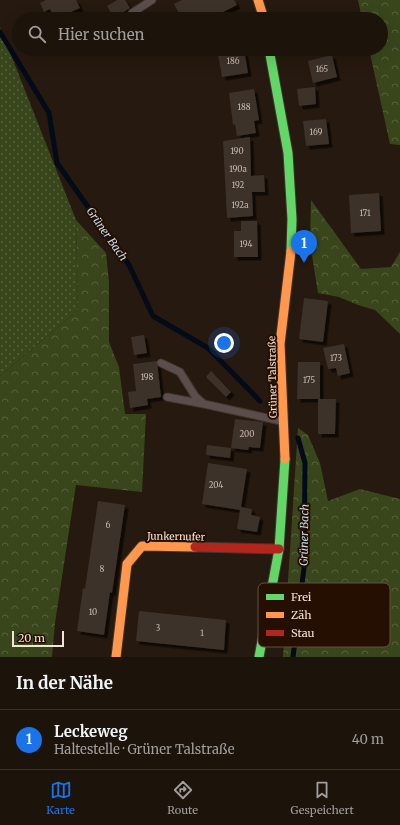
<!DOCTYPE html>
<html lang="de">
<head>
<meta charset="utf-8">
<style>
  body { margin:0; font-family:Merriweather,serif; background:#251c14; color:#f1f3f6 }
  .scale { position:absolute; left:12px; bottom:10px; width:52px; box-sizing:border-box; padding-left:4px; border:2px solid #f3e3d8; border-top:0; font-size:11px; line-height:14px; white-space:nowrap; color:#f3e3d8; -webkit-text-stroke:3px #250f00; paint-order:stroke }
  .you { position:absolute; left:224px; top:343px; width:14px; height:14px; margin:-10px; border:3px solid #fff; border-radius:50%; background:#1a73e8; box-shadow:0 0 0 6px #1a73e833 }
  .badge { display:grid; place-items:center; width:26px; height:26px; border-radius:50%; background:#1a73e8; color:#fff; font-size:13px; font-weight:700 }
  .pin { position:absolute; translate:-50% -33px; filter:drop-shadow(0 1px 2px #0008) }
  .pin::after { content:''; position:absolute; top:21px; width:14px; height:12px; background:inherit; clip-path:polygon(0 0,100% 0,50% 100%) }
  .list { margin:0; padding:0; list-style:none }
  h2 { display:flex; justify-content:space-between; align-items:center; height:52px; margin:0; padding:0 16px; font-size:17px }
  h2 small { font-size:13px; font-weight:400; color:#a09e9d }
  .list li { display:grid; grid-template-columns:26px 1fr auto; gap:12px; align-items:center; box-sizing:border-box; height:60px; padding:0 16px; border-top:1px solid #3a322c }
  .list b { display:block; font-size:15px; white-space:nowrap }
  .list p { margin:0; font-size:13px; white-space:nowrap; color:#a09e9d }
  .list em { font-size:13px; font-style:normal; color:#a09e9d }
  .icon { flex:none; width:22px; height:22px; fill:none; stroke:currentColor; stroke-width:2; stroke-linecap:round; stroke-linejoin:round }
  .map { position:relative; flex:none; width:400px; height:657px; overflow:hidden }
  .search { position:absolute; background:#1c130b; box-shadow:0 4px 16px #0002; left:12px; right:12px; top:12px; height:44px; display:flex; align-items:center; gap:10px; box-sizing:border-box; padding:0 14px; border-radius:22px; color:#a09e9d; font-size:15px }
  .sheet { height:112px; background:#1c130b }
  nav { display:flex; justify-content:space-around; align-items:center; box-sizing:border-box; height:56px; border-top:1px solid #3a322c; background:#1c130b; font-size:11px; color:#a09e9d }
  nav a { display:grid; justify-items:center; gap:2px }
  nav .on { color:#1a73e8 }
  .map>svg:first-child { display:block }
</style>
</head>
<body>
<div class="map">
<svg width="400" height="657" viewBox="0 0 400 657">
  <defs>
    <pattern id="grass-dots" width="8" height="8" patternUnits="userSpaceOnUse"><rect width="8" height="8" fill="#39461c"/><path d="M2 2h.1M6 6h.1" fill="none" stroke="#56613c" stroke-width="1.8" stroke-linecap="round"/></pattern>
    <pattern id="forest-crowns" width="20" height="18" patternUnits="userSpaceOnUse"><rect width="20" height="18" fill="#39461c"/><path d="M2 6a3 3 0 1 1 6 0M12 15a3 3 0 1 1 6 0" fill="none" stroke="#56613c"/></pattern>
    <filter id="shadow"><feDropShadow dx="3.5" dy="3.5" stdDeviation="0" flood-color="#0009"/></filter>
  </defs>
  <rect width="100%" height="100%" fill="#26190f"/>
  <path fill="url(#grass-dots)" d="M0,27L76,220L78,310L0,376Z"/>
  <path fill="url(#forest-crowns)" d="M358,0H400V145L390,144L369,49H381V19H362Z
    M311,200L361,269L391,267L400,252V334L375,310L358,305L339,297L318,293L310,243Z
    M76,220L106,253L109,282V342L119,367L125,414H146L142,492L76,485L55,623L52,657H0V376L78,310Z
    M298,428L308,435L320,463L328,501L360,489L400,499V657H283Z"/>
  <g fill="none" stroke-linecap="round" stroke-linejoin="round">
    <path stroke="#030a18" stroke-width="5" d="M0,32L49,113L57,163L129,265L153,316L208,348L260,401
      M293,657L304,568L305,463L298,438"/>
  </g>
  <path fill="#3d3129" filter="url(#shadow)" d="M46,0H76L80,8L55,19L50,9L44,12L40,3Z
    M117,0H125L130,8L114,18L107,6Z
    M182,0H234L237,5L209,19H182L174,4Z
    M333,13L334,19H303V18Z
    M169,15L171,19H160Z
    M217,49H244L248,73L222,77Z
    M332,55L337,77L313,83L308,61Z
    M315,87L316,104L299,106L297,89Z
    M254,89L259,120L254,121L256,133L237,136L235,124L233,125L229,93Z
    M326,119L329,144L306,146L303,121Z
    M250,137L251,176L264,175L265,192H252L253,216L227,218L223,141Z
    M379,193L381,231L351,233L349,195Z
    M241,221H257L258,257H234V231H241Z
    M304,298L328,301L323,342L299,339Z
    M144,335L147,353L134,355L131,337Z
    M344,344L350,373L338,376L336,368L328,369L323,348Z
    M157,361L161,397L147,399L148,405L130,408L128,392L136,391L133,364Z
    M298,362H320V399H336L335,434H318V399H297Z
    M211,371L231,392L226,397L206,377Z
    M235,419L263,422L260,448L249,447L248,450L231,448Z
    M207,445L231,448L230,458L206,455Z
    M208,463L247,469L241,507L252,509L251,515L260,517L257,532L237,529L240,510L202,504Z
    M98,501L125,505L112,593L110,592L104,635L77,631L83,588L85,589Z
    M139,611L226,620L224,650L136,641Z"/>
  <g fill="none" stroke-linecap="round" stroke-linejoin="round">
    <defs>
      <path id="lane" d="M128,19L132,13L152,0
        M161,363L180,372L195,396L204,404L281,421
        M167,397L204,404"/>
      <path id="fast" d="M269,49L288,153L292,219L291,251
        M259,657L279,549L285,459"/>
      <path id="slow" d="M258,0L264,19
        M285,459L280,344L291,251
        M116,657L127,564L142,546L195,547"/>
      <path id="jam" d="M195,547L279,549"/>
    </defs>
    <use href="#lane" stroke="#41362d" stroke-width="9"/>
    <use href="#fast" stroke="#41362d" stroke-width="11"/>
    <use href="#slow" stroke="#41362d" stroke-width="11"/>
    <use href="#jam" stroke="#41362d" stroke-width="11"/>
    <use href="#lane" stroke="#5c4d4d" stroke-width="7"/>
    <use href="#fast" stroke="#63d668" stroke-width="9"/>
    <use href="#slow" stroke="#ff974d" stroke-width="9"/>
    <use href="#jam" stroke="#b3261e" stroke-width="9"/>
  </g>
  <g text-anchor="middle" stroke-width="4" stroke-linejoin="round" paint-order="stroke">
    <g font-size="8" fill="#c6b6ac">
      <text x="233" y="64">186</text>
      <text x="322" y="72">165</text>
      <text x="244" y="110">188</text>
      <text x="316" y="135">169</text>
      <text x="237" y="154">190</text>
      <text x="238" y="172">190a</text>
      <text x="238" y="188">192</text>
      <text x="240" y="208">192a</text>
      <text x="365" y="216">171</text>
      <text x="246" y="247">194</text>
      <text x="336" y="361">173</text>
      <text x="147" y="380">198</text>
      <text x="309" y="383">175</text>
      <text x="247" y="437">200</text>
      <text x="216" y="488">204</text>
      <text x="108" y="528">6</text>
      <text x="102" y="572">8</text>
      <text x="93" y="615">10</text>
      <text x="158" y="631">3</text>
      <text x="202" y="636">1</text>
    </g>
    <g font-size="10" fill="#f3e3d8" stroke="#250f00">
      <text transform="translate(272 377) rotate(-91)" y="4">Grüner Talstraße</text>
      <text transform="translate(176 536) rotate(1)" y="4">Junkernufer</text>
    </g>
    <g font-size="11" font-style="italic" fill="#c4def6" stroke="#250f00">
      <text transform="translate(107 234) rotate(55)" y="4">Grüner Bach</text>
      <text transform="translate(304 535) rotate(-89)" y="4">Grüner Bach</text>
    </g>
  </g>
  <rect x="258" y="583" width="132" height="64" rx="6" fill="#250f00" stroke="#634f41" stroke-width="1"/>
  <rect x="266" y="594" width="18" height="6" fill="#63d668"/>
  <rect x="266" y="612" width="18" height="6" fill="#ff974d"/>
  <rect x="266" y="630" width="18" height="6" fill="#b3261e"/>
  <g font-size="11" fill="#f3e3d8">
    <text x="291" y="601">Frei</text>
    <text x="291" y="619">Zäh</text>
    <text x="291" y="637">Stau</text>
  </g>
</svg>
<div class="scale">20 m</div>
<div class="you"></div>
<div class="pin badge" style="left:304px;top:263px">1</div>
<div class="search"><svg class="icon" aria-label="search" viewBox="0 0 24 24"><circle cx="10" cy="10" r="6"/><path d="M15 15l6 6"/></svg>Hier suchen</div>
</div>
<section class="sheet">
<h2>In der Nähe<small></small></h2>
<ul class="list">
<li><span class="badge">1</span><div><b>Leckeweg</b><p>Haltestelle · Grüner Talstraße</p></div><em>40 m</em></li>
</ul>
</section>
<nav>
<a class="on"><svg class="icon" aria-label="map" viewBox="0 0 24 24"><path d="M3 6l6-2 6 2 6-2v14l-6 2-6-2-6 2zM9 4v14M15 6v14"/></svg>Karte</a>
<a><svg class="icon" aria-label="directions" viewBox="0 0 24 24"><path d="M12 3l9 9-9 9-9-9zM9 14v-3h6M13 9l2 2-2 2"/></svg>Route</a>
<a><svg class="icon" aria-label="saved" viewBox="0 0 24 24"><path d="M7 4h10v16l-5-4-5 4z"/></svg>Gespeichert</a>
</nav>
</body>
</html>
